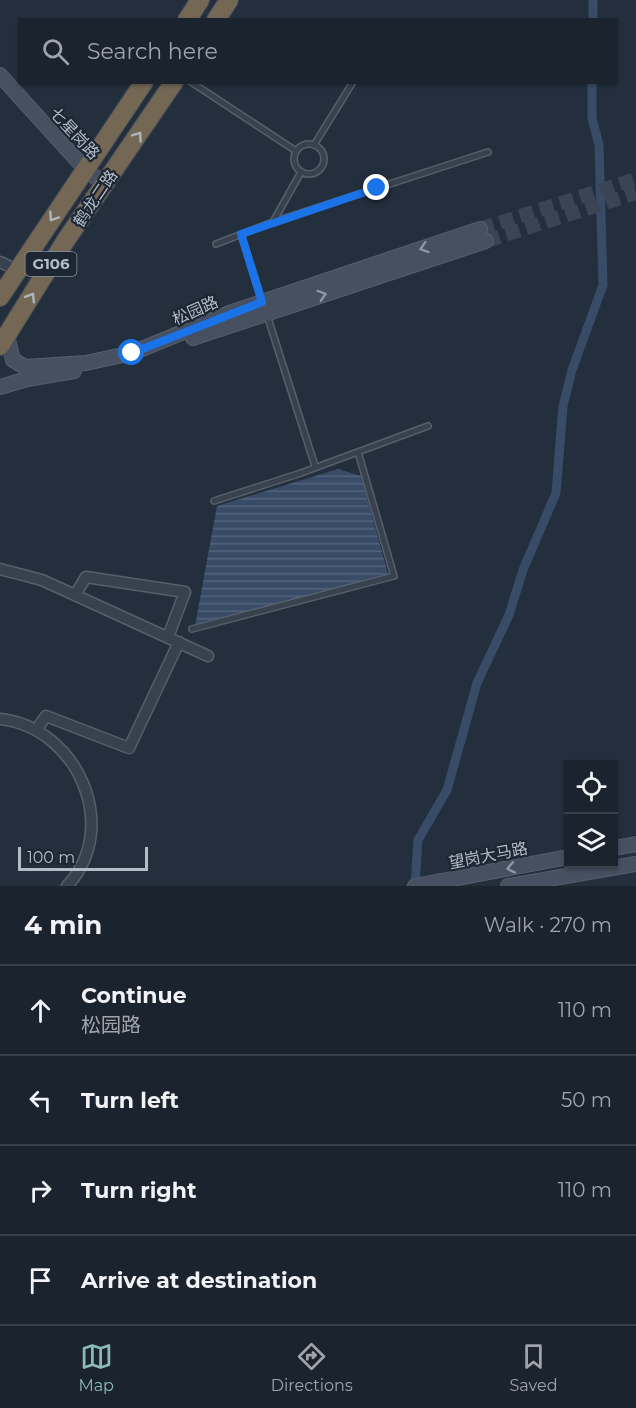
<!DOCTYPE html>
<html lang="en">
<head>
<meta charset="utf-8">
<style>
  body { margin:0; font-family:Montserrat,"Noto Sans SC",sans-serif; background:#242b36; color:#f1f3f6 }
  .controls { position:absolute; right:18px; bottom:18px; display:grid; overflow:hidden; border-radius:0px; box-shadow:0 2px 4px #0004 }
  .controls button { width:54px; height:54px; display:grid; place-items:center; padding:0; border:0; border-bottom:2px solid #39404a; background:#1b232e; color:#f1f3f6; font:30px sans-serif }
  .scale { position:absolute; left:18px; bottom:15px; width:130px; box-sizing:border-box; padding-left:6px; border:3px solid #b4bcc9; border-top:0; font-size:16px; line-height:21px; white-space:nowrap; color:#b4bcc9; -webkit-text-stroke:4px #1d2633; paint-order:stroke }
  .stop { position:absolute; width:18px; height:18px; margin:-14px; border:4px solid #1a73e8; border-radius:50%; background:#fff }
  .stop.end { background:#1a73e8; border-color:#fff; box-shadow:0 2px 6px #0008 }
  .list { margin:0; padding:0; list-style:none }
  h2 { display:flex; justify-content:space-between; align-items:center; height:78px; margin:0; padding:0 24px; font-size:26px }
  h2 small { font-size:20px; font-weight:400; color:#a0a4aa }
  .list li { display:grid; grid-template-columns:39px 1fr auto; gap:18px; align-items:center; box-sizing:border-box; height:90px; padding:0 24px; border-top:2px solid #39404a }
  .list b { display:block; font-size:22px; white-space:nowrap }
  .list p { margin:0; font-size:20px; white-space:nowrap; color:#a0a4aa }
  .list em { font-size:20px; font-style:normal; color:#a0a4aa }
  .icon { flex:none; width:33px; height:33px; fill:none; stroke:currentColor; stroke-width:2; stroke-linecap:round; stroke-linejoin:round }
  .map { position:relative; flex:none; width:636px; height:886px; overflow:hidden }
  .search { position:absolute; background:#1b232e; box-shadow:0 2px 4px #0004; left:18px; right:18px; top:18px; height:66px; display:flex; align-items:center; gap:15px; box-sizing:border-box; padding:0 21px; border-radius:0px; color:#a0a4aa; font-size:22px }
  .sheet { height:438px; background:#1b232e }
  nav { display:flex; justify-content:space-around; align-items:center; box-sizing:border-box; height:84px; border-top:2px solid #39404a; background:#1b232e; font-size:16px; color:#a0a4aa }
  nav a { display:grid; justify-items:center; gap:3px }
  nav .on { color:#8bbbb9 }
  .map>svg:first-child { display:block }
</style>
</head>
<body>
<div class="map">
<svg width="636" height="886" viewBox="0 0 636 886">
  <defs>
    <pattern id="water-rules" width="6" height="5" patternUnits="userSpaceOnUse" patternTransform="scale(1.5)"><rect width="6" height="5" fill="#394c67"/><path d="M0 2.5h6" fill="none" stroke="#53647b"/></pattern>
  </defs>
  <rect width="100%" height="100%" fill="#242f3e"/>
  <path fill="url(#water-rules)" d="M338,469L361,476L388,574L195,626L217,506Z"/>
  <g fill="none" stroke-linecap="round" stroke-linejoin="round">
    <path stroke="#394c67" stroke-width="9" d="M593,20V0
      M415,886L418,840L447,790L477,683L509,615L523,570L556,493L563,406L572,370L603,285L599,145L592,118V82"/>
    <path stroke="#3a4453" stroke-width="14" stroke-dasharray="14 7" stroke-linecap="butt" d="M480,229L636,179
      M486,241L636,193"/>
    <defs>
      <path id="lane" d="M191,82L296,151
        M294 159a15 15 0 1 1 30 0a15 15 0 1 1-30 0Z
        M314,145L353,82
        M273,222L301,172
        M241,234L262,301
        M216,244L273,222L488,152
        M267,315L315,466
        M214,501L301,473L428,426
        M192,629L394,576L358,452"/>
      <path id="street" d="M0,262L17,270
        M0,569L42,580L208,656
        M75,595L86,577L185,592L168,637
        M0,719C77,727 122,827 67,886
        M36,730L46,716L129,748L179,642"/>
      <path id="secondary" d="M0,75L85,169L104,184
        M7,336L13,360L25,367L86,363L132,353L232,312L480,229
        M193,338L486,241
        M0,387L27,379L74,371
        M614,848L636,844
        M415,886L568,857
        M508,886L636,864"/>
      <path id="highway" d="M187,20L200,0
        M216,20L229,0
        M0,297L144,82
        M0,346L66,240L174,82"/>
    </defs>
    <use href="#lane" stroke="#565f6c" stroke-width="8"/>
    <use href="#street" stroke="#565f6c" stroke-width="13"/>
    <use href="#secondary" stroke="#565f6c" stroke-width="16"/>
    <use href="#highway" stroke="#434c59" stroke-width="20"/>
    <use href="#lane" stroke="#38414e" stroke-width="5"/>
    <use href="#street" stroke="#38414e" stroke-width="10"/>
    <use href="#secondary" stroke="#465061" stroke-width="14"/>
    <use href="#highway" stroke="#746855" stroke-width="18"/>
  </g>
  <defs><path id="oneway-chevron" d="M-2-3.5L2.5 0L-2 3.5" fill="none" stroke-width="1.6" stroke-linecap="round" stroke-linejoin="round" transform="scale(1.5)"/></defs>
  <g stroke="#aeb4bd">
    <use href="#oneway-chevron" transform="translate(138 136) rotate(-55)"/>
    <use href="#oneway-chevron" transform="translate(53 217) rotate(124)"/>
    <use href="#oneway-chevron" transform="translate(31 297) rotate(-58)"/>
  </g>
  <g stroke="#8e96a5">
    <use href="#oneway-chevron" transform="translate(424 248) rotate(162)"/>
    <use href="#oneway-chevron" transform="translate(322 295) rotate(-18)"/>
    <use href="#oneway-chevron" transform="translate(511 868) rotate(169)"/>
  </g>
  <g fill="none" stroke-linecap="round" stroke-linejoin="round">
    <path stroke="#1a73e8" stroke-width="8" d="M132,353L262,302L241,234L377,188"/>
  </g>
  <g text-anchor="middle" stroke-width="4.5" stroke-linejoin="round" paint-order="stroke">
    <rect fill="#1d2633" stroke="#878f9c" stroke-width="1.5" x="25.5" y="252" width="51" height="24" rx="4.5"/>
    <g font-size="15" font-weight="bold" fill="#b4bcc9">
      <text x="51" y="269">G106</text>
    </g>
    <g font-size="16" fill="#b4bcc9" stroke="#1d2633">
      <text transform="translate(75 133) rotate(47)" y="6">七星岗路</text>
      <text transform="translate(95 198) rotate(-56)" y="6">鹤龙二路</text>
      <text transform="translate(195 310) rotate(-24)" y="6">松园路</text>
      <text transform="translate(488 855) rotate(-11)" y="6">望岗大马路</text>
    </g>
  </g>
</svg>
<div class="controls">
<button><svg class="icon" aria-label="locate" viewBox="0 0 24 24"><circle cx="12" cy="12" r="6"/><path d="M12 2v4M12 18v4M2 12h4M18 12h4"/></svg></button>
<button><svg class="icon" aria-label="layers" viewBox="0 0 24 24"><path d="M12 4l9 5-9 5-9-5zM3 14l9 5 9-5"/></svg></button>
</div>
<div class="scale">100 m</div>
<div class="stop" style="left:132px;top:353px"></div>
<div class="stop end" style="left:377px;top:188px"></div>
<div class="search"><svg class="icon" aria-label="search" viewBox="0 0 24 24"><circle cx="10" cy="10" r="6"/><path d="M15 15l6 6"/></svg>Search here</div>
</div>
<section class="sheet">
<h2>4 min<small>Walk · 270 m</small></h2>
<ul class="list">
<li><svg class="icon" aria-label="ahead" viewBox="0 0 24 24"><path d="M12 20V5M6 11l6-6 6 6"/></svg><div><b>Continue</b><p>松园路</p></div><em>110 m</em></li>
<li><svg class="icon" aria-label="left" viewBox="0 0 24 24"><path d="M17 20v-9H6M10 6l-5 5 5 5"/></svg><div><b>Turn left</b></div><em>50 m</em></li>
<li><svg class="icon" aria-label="right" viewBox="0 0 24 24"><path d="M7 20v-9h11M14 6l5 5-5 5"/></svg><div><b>Turn right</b></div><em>110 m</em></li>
<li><svg class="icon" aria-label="arrive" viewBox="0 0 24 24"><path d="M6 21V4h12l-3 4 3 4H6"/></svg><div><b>Arrive at destination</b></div></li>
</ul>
</section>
<nav>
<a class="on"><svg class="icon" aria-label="map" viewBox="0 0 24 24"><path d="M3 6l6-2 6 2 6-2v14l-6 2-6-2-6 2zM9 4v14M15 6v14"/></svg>Map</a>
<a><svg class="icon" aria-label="directions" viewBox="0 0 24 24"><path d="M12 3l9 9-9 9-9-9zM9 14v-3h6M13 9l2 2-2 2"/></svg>Directions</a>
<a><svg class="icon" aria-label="saved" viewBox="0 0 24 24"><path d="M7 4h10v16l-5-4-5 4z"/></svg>Saved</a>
</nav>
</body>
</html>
